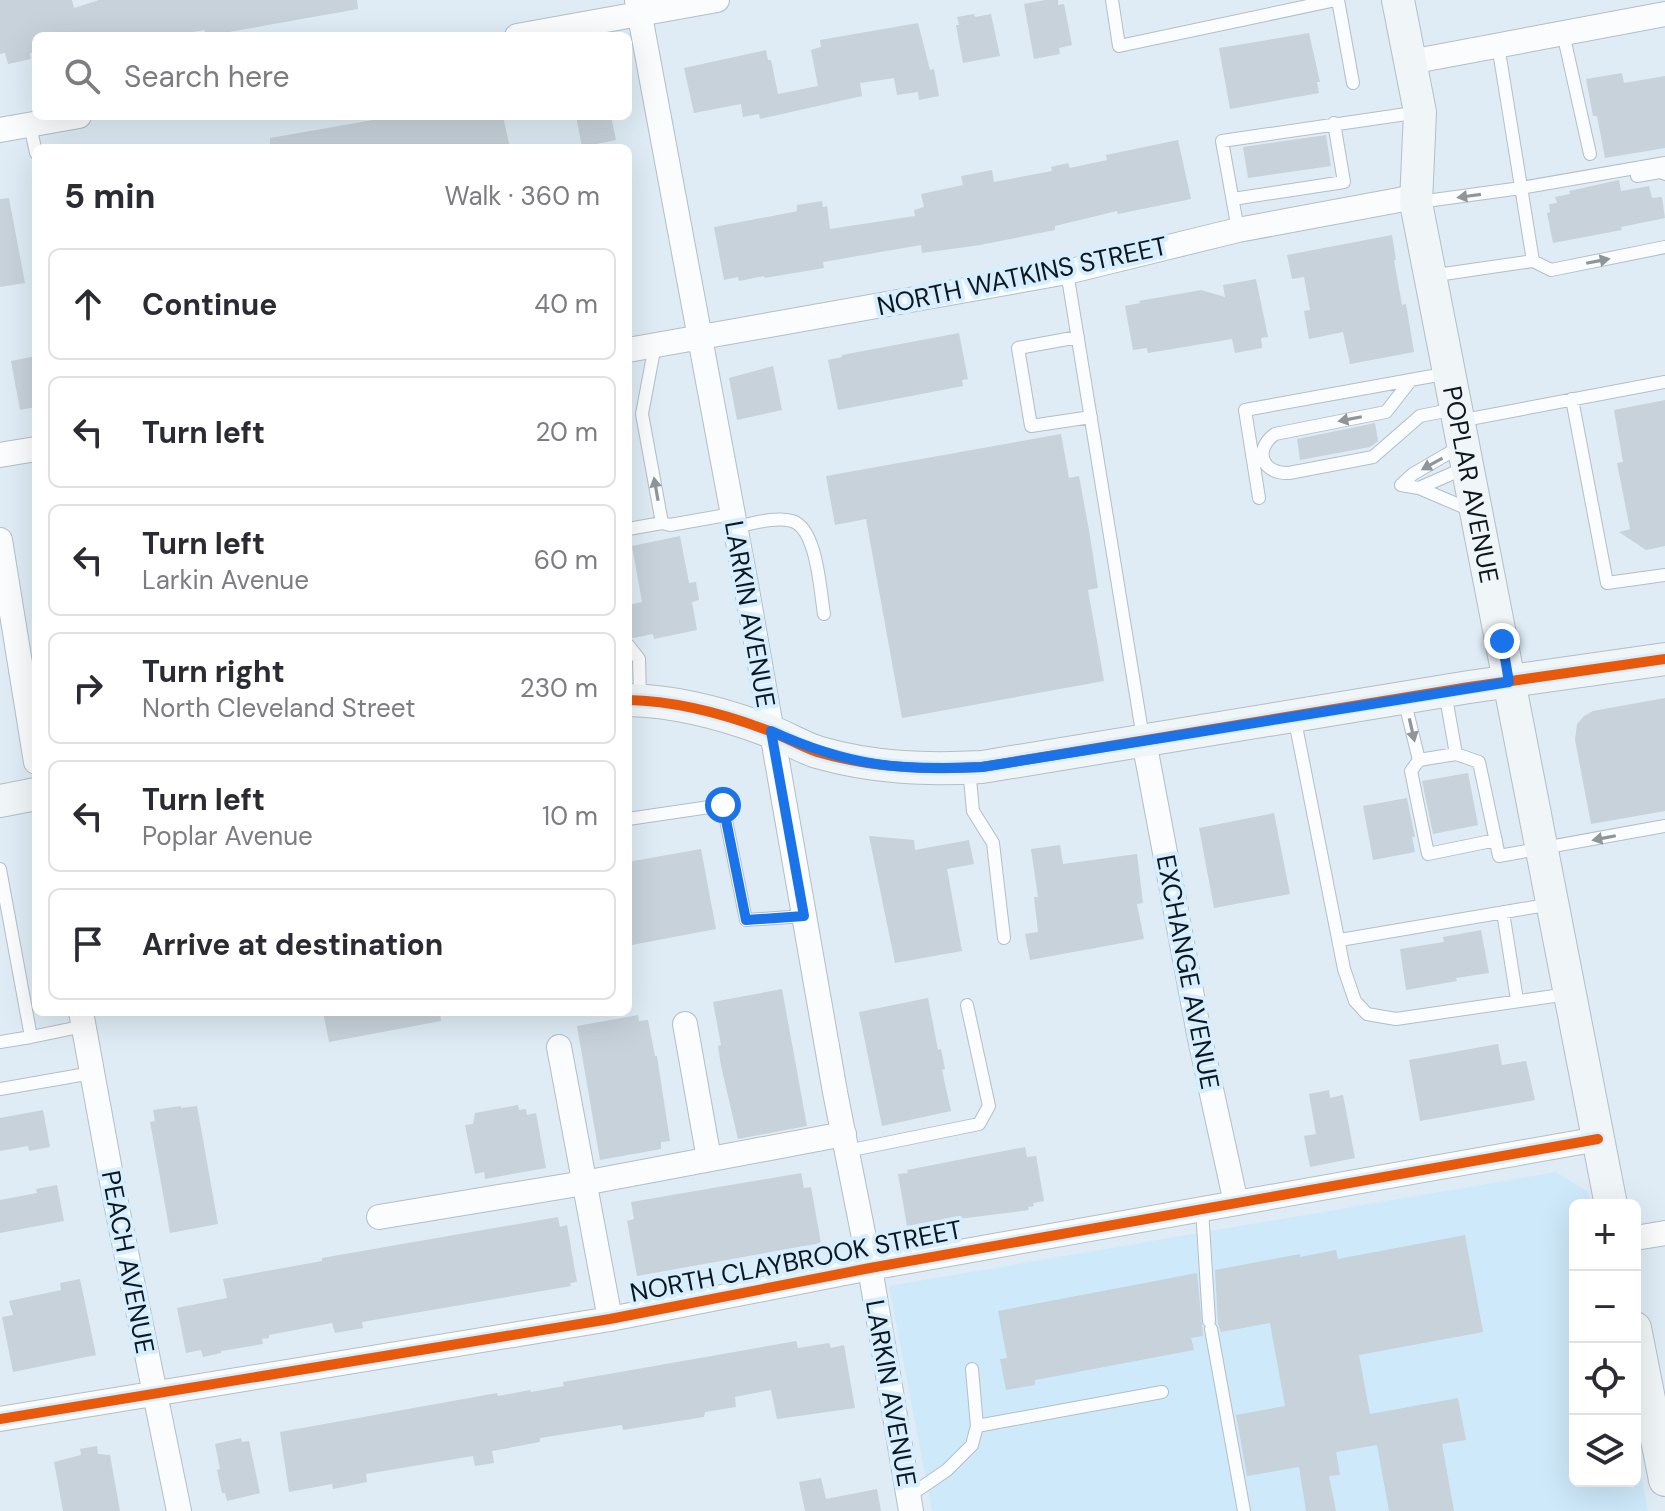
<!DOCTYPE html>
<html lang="en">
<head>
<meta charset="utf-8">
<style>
  body { margin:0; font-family:"DM Sans",sans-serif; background:#f2f2f3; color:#2b2b33 }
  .controls { position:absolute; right:24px; bottom:24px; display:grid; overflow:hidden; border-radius:12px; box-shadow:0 8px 32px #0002 }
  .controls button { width:72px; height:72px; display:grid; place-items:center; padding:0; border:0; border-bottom:2px solid #e1e1e2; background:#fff; color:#2b2b33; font:40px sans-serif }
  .stop { position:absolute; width:24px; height:24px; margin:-18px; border:6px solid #1a73e8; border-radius:50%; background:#fff }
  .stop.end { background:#1a73e8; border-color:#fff; box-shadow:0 2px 8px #0008 }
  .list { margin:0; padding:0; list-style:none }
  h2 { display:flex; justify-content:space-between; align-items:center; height:104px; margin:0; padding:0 32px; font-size:34px }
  h2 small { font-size:26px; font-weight:400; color:#7c7c81 }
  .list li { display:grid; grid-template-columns:52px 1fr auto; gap:24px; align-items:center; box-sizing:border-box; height:112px; margin:0 16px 16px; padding:0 16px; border:2px solid #e1e1e2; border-radius:12px }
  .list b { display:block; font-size:30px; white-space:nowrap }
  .list p { margin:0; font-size:26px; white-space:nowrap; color:#7c7c81 }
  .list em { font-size:26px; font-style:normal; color:#7c7c81 }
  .icon { flex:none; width:44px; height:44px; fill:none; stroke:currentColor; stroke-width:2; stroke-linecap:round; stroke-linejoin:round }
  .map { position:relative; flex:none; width:1665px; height:1511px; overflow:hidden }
  .search { position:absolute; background:#fff; box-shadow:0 8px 32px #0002; left:32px; top:32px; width:600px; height:88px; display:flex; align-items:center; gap:20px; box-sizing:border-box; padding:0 28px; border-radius:12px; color:#7c7c81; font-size:30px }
  .panel { position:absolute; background:#fff; box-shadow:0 8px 32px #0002; left:32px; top:144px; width:600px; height:872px; border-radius:12px }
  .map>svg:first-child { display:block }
</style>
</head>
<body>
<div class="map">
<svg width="1665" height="1511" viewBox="0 0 1665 1511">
  <rect width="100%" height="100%" fill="#dfecf5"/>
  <path fill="#cee9fa" d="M1556,1172L1588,1192L1591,1205H1575V1481H1635V1442L1648,1511H932L889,1286Z"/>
  <path fill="#c7d2da" d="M0,0H72L74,8L99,0H357L358,9L207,36L204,30L170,36H36V52L30,53L31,59L8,64L5,53L0,54Z
    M1045,0H1058V5L1064,4L1072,45L1059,48L1060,54L1034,59L1024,4Z
    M974,14L975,17L991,14L1000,56L963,63L956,25H959L957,17Z
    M918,23L930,70L934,69L939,96L919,100L918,92L897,95L894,78L860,83L862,96L760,119L759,114L743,117L741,104L694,113L684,68L766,50L768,60H771L778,94L818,86L811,50L821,47L820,40Z
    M1309,33L1320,82H1317L1319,93L1230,109L1219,48Z
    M1622,73L1624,83L1665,76V148L1605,158L1597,116H1593L1586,79Z
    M396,116H503L510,148H270V138Z
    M576,116H611L616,140L582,147Z
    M1326,135L1331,166L1248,178L1243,147Z
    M1178,140L1191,199L1118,214L1117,211L1055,226V230L980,245L922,253L921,245L823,262L824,268L765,278L764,276L739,281L738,277L724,280L714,227L793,212L797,211V205L822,201L823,207L827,206L830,229L915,216L914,210L924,207L921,194L963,185L961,176L992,170L994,182L1052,171L1051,167L1068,163L1070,168L1107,160L1106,155Z
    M1619,180L1621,191L1649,186L1652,198L1662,197L1665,218L1621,227L1622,230L1553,243L1547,213L1550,212L1549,204L1557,203L1555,197L1570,194L1569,191Z
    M9,198L25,283L0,287V199Z
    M1392,235L1396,260H1394L1402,305L1406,304L1414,352L1350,364L1343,332L1309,339L1304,311L1310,310L1304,277L1292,279L1287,255Z
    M1256,279L1268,337L1261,338L1262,348L1235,353L1232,339L1148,353L1147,348L1133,350L1125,306L1140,303L1139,301L1201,290L1225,297L1223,285Z
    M959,333L968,379L962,380L963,386L838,410L828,360L842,357V355Z
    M36,356V407L20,410L11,361Z
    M773,366L782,410L737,420L729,378Z
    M1665,400V546L1646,550L1619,532L1630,529L1617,463L1623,462L1614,410Z
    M1375,423L1378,441L1370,447L1300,460L1297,439Z
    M1061,434L1069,478L1079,476L1090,536L1098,588L1088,590L1104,681L902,718L866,519L835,525L826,476Z
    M680,536L689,583L696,582L699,600L692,602L697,630L654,639L653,634L633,638L628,636V605L642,602L632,546Z
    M1665,698V811L1591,824L1575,740L1577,724L1584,716L1593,711Z
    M1468,773L1478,825L1433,834L1422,781Z
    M1407,798L1415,837H1412L1415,852L1373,860L1363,806Z
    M1274,813L1290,894L1214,908L1199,828Z
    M869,836L914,840L915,850L969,840L974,864L947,869L962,951L895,963Z
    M1060,845L1063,864L1137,854L1143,903L1137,904L1144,939L1030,960L1025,934L1038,932L1034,897H1038L1031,849Z
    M701,849L716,929L632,945L628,923V862Z
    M1481,930L1489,973L1456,978L1457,981L1406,990L1400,949L1444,942L1443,937Z
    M782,989L807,1126L738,1139L721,1066L718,1046L721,1045L713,1002Z
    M928,998L938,1050L941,1049L945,1069L942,1070L951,1111L882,1126L859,1012Z
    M323,1012H440L441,1021L329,1042Z
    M638,1015L639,1021L648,1020L655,1056H657L670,1141L661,1142V1149L600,1160L577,1026Z
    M1498,1044L1502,1065L1526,1061L1535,1100L1420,1121L1409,1060Z
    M1329,1090L1330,1098L1343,1095L1355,1158L1310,1167L1304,1136L1316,1134L1309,1094Z
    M518,1105L519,1110L526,1109L527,1115L536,1113L546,1168L485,1179L484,1172L475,1174L465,1125L473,1124L475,1113Z
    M181,1106V1108L197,1106L218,1224L170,1233L150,1122L155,1121L153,1110Z
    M43,1110L50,1147L29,1151L28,1146L0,1151V1118Z
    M1025,1147L1027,1157L1036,1156L1044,1201L1033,1203L1034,1206L1028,1207L1029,1210L958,1219V1223L925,1229L924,1226L918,1228L917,1224L907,1226L898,1174L908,1173L907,1170Z
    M801,1173L804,1188L811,1187L821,1243L637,1276L627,1221L634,1219L631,1202Z
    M57,1185L64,1221L0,1233V1200L37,1193L36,1189Z
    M558,1217L560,1227L567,1225L577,1282L570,1283L571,1286L362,1322L363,1328L335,1333L332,1323L269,1335V1338L262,1339L263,1344L221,1351V1353L203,1357L201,1350L186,1353L177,1308L227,1298L223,1279L322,1261V1258Z
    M1465,1235L1483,1332L1359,1355L1370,1414L1458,1398L1466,1440L1442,1444L1454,1511H1389L1377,1445L1336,1452L1340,1475L1329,1476L1336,1511H1306L1299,1467L1247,1476L1236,1415L1285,1406L1270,1323L1221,1332L1218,1323L1215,1270L1300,1254V1257L1336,1250L1338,1259Z
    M1197,1273L1203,1336L1191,1338L1194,1350L1035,1380V1385L1006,1390L1000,1359L1007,1358L998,1311Z
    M80,1279L96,1355L13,1372L2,1317L13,1315L9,1301L61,1290L60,1283Z
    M796,1341L798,1348L829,1343L831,1348L844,1345L855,1408L777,1419L771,1390L735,1397L736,1407L705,1412L704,1417L623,1430L622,1425L540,1438V1442L492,1451L494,1463L475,1466L473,1456L366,1474L367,1482L333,1489L332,1484L289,1492L280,1432L497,1393L498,1396L530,1390L531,1392L564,1386L563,1382Z
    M241,1438L242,1442L249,1441L260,1493L227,1501L225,1493H222L217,1470L220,1469L215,1444Z
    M97,1446L98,1454L110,1455L120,1511H63L54,1462L81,1455L80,1449Z
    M821,1478L826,1499L877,1489L881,1511H805L799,1482Z"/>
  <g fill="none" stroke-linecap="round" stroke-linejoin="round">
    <defs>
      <path id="lane" d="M1112,0L1119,46L1336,0
        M1338,0L1353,83
        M1563,33L1590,154
        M30,125L36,153
        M1637,176L1660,172L1665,174
        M1233,199L1344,182L1334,123
        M1419,202L1521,188L1665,163
        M1238,230L1222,141L1420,112
        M1533,261L1551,270L1665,247
        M1067,272L1143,738
        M1430,276L1533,261L1498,45
        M1078,337L1018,348L1031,426L1091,417
        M655,345L642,414L662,523L670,525L732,514
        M1411,380L1386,412L1275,434C1253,450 1262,474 1289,473L1373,457L1420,416L1455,409
        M1572,399L1607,583L1665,575
        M1459,421L1665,382
        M1401,485L1419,488L1473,511
        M1401,485L1413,474L1461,446
        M1419,488L1467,467
        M1259,498L1245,410L1449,373
        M735,527C752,524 775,516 792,521C817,528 820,590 824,614
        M628,529L662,523
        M628,645L639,659L640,698
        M1445,692L1456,754L1419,760L1411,771L1428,854L1496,840
        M1404,699L1419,760
        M1294,716L1344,969L1355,1001L1367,1014L1396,1019L1568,994
        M1456,754L1479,762L1499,856L1665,826
        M969,768L973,811L993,843L1004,938
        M628,819L723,805L746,920L804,916
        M0,869L31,1037L84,1026
        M1503,912L1517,1000
        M1340,940L1552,904
        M0,1042L31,1037
        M0,1089L92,1073
        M847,1151L979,1124L989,1106L967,1005
        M1202,1209L1209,1321
        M1211,1329L1244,1511
        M972,1369L977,1426
        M909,1496L947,1470L972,1445L977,1426L1162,1392"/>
      <path id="street" d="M637,0L747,590L835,1092L870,1268L911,1511
        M517,36L717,0
        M1410,62L1665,14
        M0,130L79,116
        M628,350L1067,272L1238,230L1415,197
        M0,455L36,449
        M0,540L36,762
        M1144,741L1200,1039L1236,1203
        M81,1012L116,1203L179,1511
        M685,1024L709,1159
        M559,1047L610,1319
        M379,1217L584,1183L844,1134
        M1635,1238L1665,1233
        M0,1419L610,1319L870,1268L1598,1139"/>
      <g id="secondary">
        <path id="s1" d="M1398,0L1420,112L1416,203L1611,1205"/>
        <path d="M628,700C675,701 728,715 772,732C787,738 802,747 817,752C872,768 925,770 982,767L1469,687L1665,659"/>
        <path d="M0,801L36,794"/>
        <path d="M1635,1328L1665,1480"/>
      </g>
    </defs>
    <use href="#lane" stroke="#b3bec6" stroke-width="14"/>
    <use href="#street" stroke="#b3bec6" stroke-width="26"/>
    <use href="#secondary" stroke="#b3bec6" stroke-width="34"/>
    <use href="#lane" stroke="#fafcfe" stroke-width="12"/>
    <use href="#street" stroke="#fafcfe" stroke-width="24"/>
    <use href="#secondary" stroke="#f0f5f8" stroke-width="32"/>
    <defs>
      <path id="cycleway" d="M628,700C675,701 728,715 772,732C787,738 802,747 817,752C872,768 925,770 982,767L1469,687L1665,659
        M0,1419L610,1319L870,1268L1598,1139"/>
    </defs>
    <use href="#cycleway" stroke="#d6eefe" stroke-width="15"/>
    <use href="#cycleway" stroke="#e8590c" stroke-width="10"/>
  </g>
  <defs><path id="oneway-solid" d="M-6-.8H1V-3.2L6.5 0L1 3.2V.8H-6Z" transform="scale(2)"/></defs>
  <g fill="#8f9599">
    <use href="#oneway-solid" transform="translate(1469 196) rotate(172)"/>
    <use href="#oneway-solid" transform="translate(1598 261) rotate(-11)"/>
    <use href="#oneway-solid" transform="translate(1350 419) rotate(169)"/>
    <use href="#oneway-solid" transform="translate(1432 464) rotate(151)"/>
    <use href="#oneway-solid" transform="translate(656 489) rotate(-100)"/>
    <use href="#oneway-solid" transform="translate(1412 730) rotate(77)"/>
    <use href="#oneway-solid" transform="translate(1604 838) rotate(169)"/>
  </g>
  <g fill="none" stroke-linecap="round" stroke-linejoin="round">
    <path stroke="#1a73e8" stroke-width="10" d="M723,805L746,920L804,916L771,731C848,766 899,771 982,767L1509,682L1502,641"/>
  </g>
  <g text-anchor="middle" stroke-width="8" stroke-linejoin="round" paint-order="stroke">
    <g font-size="26" fill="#0d171e" stroke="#d6eefe">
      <text transform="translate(1022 276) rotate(-12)" y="9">NORTH WATKINS STREET</text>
      <text dy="9" stroke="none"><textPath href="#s1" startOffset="492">POPLAR AVENUE</textPath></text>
      <text transform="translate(750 614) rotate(80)" y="9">LARKIN AVENUE</text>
      <text transform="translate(1188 972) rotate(79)" y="9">EXCHANGE AVENUE</text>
      <text transform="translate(796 1261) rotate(-11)" y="9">NORTH CLAYBROOK STREET</text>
      <text transform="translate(128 1262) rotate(79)" y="9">PEACH AVENUE</text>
      <text transform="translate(891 1393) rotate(80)" y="9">LARKIN AVENUE</text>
    </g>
  </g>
</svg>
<div class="controls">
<button>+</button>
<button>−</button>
<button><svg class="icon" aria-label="locate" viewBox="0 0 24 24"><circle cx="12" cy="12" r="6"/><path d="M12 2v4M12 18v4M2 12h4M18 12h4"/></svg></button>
<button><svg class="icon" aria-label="layers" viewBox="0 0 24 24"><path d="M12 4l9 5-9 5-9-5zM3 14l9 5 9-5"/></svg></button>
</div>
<div class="stop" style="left:723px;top:805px"></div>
<div class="stop end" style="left:1502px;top:641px"></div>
<div class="search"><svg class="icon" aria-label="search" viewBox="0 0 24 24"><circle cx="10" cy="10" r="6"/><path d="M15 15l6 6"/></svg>Search here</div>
<section class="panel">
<h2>5 min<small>Walk · 360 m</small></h2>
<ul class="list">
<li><svg class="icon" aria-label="ahead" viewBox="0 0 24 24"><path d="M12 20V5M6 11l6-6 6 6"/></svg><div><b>Continue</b></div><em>40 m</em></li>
<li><svg class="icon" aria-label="left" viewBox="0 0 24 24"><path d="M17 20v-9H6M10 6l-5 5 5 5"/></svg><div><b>Turn left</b></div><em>20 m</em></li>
<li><svg class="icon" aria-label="left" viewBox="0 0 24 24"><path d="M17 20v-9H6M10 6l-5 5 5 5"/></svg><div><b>Turn left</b><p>Larkin Avenue</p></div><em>60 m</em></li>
<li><svg class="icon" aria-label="right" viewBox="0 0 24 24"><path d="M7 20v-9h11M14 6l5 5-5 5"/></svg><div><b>Turn right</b><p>North Cleveland Street</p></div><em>230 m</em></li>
<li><svg class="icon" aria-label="left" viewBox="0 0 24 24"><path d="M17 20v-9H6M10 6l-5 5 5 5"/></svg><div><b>Turn left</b><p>Poplar Avenue</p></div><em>10 m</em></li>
<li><svg class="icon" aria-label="arrive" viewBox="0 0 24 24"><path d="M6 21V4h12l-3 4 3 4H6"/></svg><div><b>Arrive at destination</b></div></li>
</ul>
</section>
</div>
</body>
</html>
